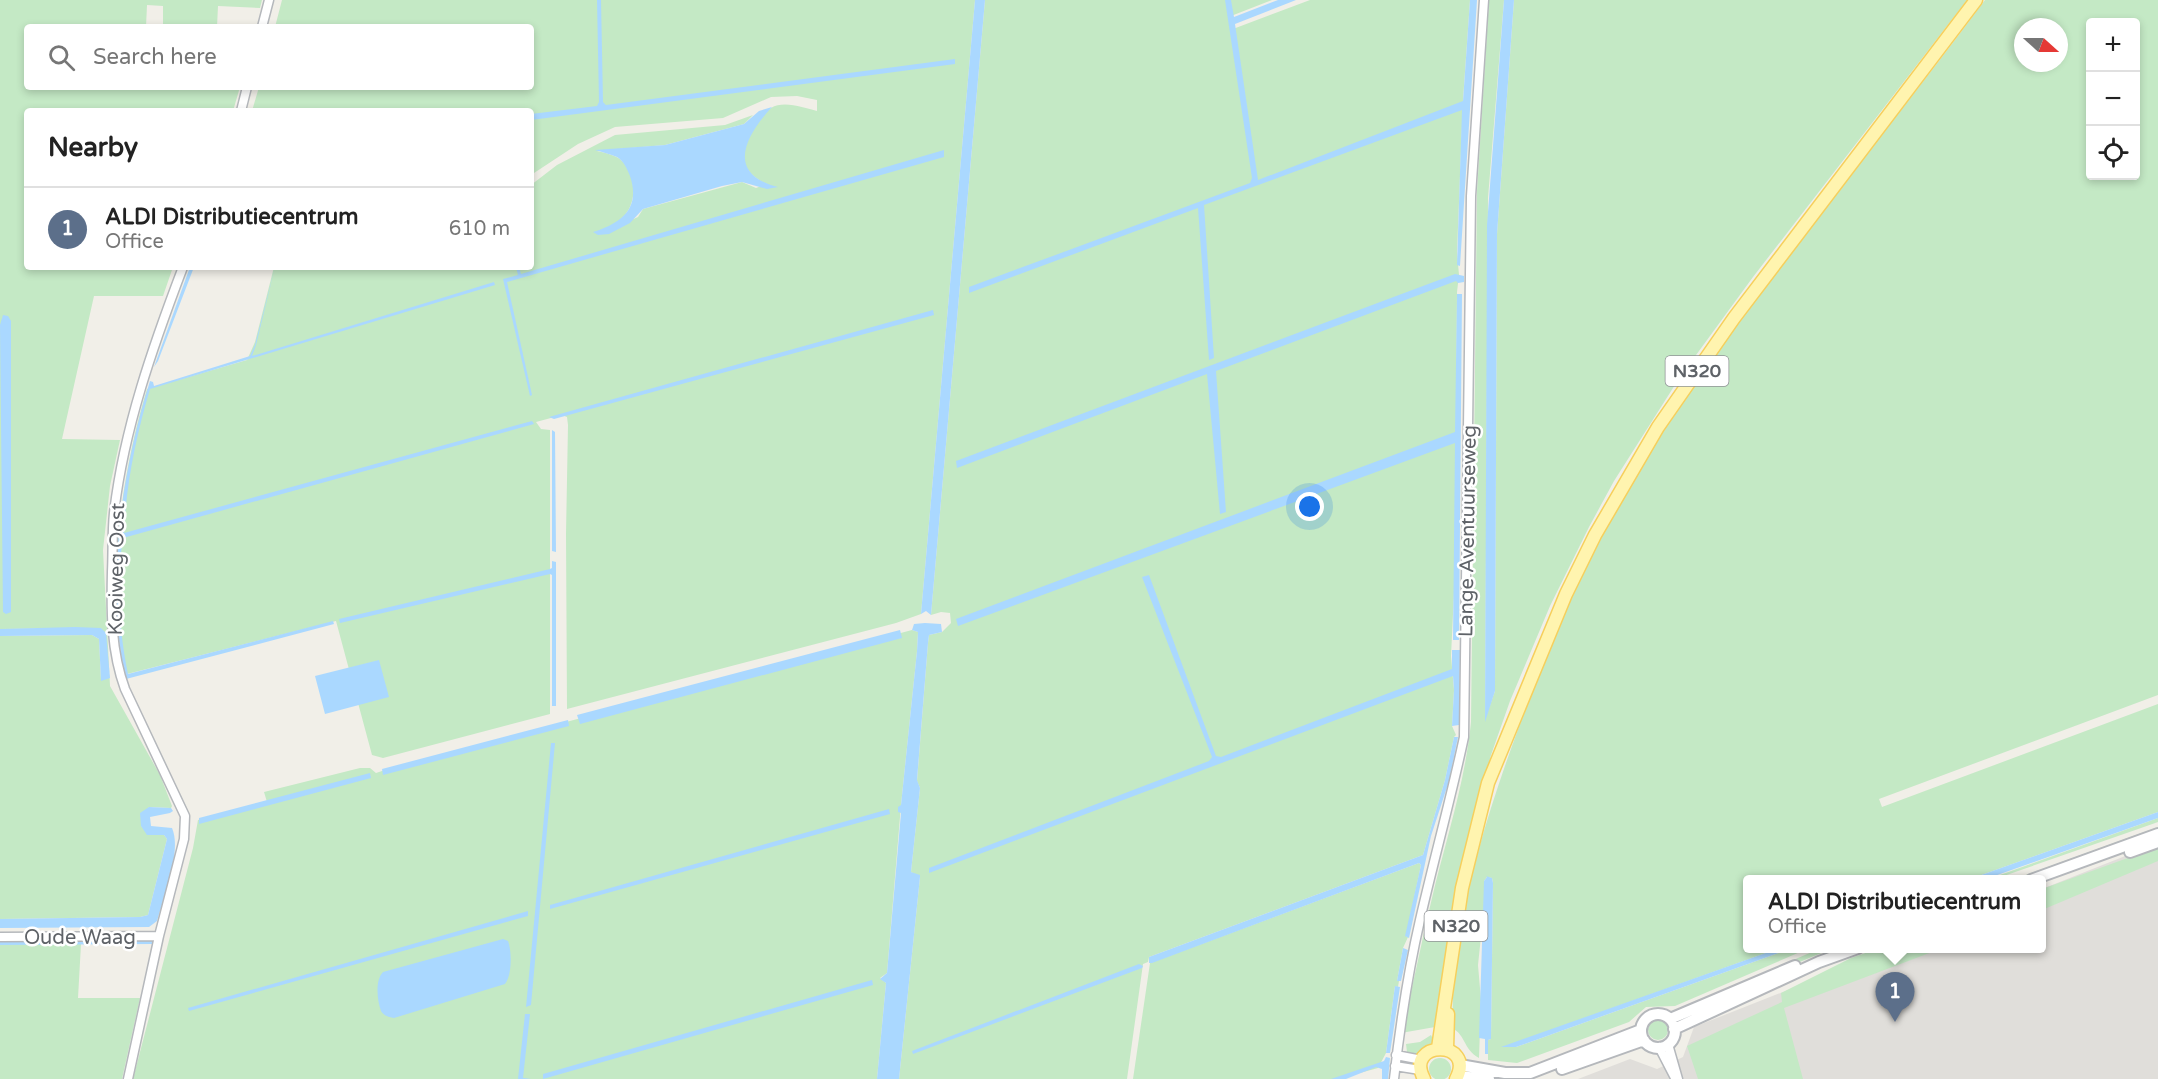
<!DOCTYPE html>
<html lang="en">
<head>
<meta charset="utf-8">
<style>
  body { margin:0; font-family:"Varela Round",sans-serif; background:#f6f6f6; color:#222 }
  .controls { position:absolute; right:18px; top:18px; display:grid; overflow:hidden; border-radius:6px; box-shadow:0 3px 9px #0003 }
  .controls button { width:54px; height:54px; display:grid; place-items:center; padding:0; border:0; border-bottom:2px solid #e0e0e0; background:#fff; color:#222; font:30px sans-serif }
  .compass { position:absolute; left:2014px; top:18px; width:54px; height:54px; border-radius:50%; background:#fff; box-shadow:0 3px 9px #0003; rotate:111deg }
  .you { position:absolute; left:1310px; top:507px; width:21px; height:21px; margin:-15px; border:4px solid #fff; border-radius:50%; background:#1a73e8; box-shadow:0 0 0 9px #1a73e833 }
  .badge { display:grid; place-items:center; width:39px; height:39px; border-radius:50%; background:#7c3aed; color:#fff; font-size:20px; font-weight:700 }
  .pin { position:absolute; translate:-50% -50px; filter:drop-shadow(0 2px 3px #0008) }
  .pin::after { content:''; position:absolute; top:32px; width:21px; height:18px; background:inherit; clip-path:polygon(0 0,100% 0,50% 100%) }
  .popup { position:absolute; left:1743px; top:875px; width:303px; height:78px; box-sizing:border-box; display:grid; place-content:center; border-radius:6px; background:#fff; filter:drop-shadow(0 2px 4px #0005); font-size:20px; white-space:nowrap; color:#767676 }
  .popup b { font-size:22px; color:#222 }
  .popup::after { content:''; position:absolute; left:50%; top:100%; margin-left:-12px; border:12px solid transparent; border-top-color:#fff }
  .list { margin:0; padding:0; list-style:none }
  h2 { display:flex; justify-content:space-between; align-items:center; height:78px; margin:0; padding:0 24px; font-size:26px }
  h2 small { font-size:20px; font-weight:400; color:#767676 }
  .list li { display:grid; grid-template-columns:39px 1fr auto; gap:18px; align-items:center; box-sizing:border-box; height:84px; padding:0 24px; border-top:2px solid #e0e0e0 }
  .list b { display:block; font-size:22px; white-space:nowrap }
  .list p { margin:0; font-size:20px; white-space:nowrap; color:#767676 }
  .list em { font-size:20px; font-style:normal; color:#767676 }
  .icon { flex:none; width:33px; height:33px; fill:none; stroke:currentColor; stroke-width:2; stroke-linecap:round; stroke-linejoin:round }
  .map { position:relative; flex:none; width:2158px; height:1079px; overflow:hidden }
  .search { position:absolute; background:#fff; box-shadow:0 3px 9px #0003; left:24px; top:24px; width:510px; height:66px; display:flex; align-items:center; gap:15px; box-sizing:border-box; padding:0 21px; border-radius:6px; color:#767676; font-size:22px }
  .panel { position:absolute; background:#fff; box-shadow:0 3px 9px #0003; left:24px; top:108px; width:510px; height:162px; border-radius:6px }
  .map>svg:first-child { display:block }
</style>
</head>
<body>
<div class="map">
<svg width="2158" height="1079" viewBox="0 0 2158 1079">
  <rect width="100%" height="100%" fill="#f1efe8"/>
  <path fill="#e0deda" d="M2158,843V1079H1578L1630,1059L1657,1069L1683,1057L1694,1027L1892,949L2042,948V889Z"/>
  <path fill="#c4e9c5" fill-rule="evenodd" d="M0,0H262L260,8L218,6L217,27H163V6L147,5L146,27H27V87H240L233,111H27V267H173L163,296H94L62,439L120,440L110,486L103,550L110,686L160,775L172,806L171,808L149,807L141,826L164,835L167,839L148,915L140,917L0,919V636L92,635L99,639L101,680L110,677L101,628L0,629Z
    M282,0H975L921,614L896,623L567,709L566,534L568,425L567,417L562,415L536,422L541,429L550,430V714L383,758L372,755L336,621L127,674C124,657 119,638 118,620C111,550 126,457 147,389L247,360L255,342L274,267H531V185L557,165L615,135L725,125L753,115L744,124L665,145L597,151C605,153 617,155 623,162C636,177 637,200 625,215C619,223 606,228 598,235L638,217L643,209L742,182L756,188L767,184C757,180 743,170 743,157C744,143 759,116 771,108C784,100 804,108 817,111V100L797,96L771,97L723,118L615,127L578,144L531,175V111H252L259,87H531V27H275Z
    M985,0H1272L1231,16L1233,29L1310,0H1470L1463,100L1457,252L1459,275L1457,292L1455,572L1451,656L1454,690L1452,726L1456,735L1454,737L1445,780L1423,855L1149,957L1148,962L1143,964L1127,1079H899L920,877L911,872L920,788L917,781L928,643L929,635L942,632L951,623L950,613L941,612L931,615Z
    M1489,0H1504L1488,198L1485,719L1495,691L1497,234L1514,0H1967L1753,277L1680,377L1614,481L1589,527L1550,606L1510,701L1491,755L1457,887L1435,1027L1401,1033C1413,988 1421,943 1432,898C1446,839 1465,783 1471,722L1477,191Z
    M1985,0H2158V695L1879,799L1882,807L2158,704V812L1970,879L1748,880V948L1777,949L1504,1047H1516L1790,949H1807L1675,1006L1646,1007L1629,1022L1517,1063L1488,1060V1040L1491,1039L1493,883L1492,878L1487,877L1484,881V908L1478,965L1481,1000L1479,1058C1463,1049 1466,1035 1452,1028C1453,1003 1453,977 1457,952C1468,874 1493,797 1520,724C1552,637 1590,551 1637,472C1738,304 1869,157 1985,0ZM2090,22H2136V176H2090ZM2023,27H2059V63H2023Z
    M912,630L918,632L917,651L901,805L887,973L880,978L886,983L877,1079H133L193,848L198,820L267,802L264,792L360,768H370L376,773L382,771Z
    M2158,818V822L2141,828L1995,879L1986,880Z
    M2158,827V831L2020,879L2012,880Z
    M2158,847V861L2042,910V889Z
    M1419,863L1421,865L1406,936L1408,937L1403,948L1397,981H1399L1398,987L1395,986L1386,1053L1378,1068L1338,1079H1133L1150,963Z
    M0,944H81L78,998H140L122,1079H0Z
    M1819,949H1831L1689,1008L1688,1005Z
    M1877,949H1940L1784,1008L1803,1079H1698L1687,1046L1782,1002L1781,993L1851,958Z
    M1648 1030a10 10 0 1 1 20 0a10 10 0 1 1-20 0Z
    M1431,1035L1434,1041L1418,1055L1407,1052L1406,1044L1420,1042Z
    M1429 1069a11 11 0 1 1 22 0a11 11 0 1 1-22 0Z"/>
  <path fill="#aad8ff" d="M597,0H601L603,102L606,105L955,59V64L531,120V114L597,106L599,102Z
    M975,0H985L931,615L926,611L921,614Z
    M1225,0H1231L1234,17L1278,0H1296L1235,24L1258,180L1463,101L1470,0H1477L1460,266L1457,265L1462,110L1204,205L1214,358L1209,360L1198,208L969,293V287L1250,183L1252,178Z
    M1504,0H1514L1497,234L1495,691L1485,722L1487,225Z
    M772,107C744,137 726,174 778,187L767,189L742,182L722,186L643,209L630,223L609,234L598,235L593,232C621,223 641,209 630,176C627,169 624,161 617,157C610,154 602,152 595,150L665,145L744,124L759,111Z
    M944,150V157L507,282L532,395L530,396L503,279L518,275L516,267H519L521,274Z
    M190,267H194L158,361L154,367Z
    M275,267L256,345L252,356L494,282L495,285L150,389C136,436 126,485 124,533L532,421L534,424L123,538C116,582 119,631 128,674L333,621L334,624L126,679C104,587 122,470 150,381L153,382L154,386L250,356L255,345Z
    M1455,274L1464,276V282L1458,283L1456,281L1216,371L1226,512L1220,514L1207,374L957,468L956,461Z
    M1457,294H1462L1459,640H1453L1455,443L958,626L956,619L1455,432Z
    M933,310L934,315L554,419L549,417Z
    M3,315L8,316L11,321V612L6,614L3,612L0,325Z
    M552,430L555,432L556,552L552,551Z
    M552,561L556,562V706H552V575L550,574L340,623L339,619L550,569L552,568Z
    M1149,575L1216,756L1221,757L1452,669V650H1460L1459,725L1452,726L1454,690L1453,676L929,873V868L1209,761L1212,757L1142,577Z
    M925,623L941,624L942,632L929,635L928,643L917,780L920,788L911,872L920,875V877L899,1079H877L886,983L880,979L887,973L901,813L898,812V807L901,805L917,651L918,632L912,630L914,624Z
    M75,627L101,628L106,633L110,678L101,681L99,639L92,635L0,636V629Z
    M900,630L902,638L580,724L577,715Z
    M379,660L389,697L325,714L315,676Z
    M568,720L569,726L383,775L382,769Z
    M1454,737H1458L1449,781L1431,836L1409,938L1405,936L1421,865L1419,863L1152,963H1149V957L1423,855L1445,780Z
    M551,743H555L531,1005L526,1007Z
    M370,773L371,778L199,824V818Z
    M149,807L171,808L173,811L170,813L150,817L151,826L172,828C182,850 164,897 157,921L149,927L0,928V919L140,917L148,915L167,839L164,835H147L141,826L140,813Z
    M889,809L890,814L550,909V905Z
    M2158,812V818L1986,879H1970Z
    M1486,876L1492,878L1493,883L1491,1039L1488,1040V1054H1485V1039L1479,1038L1484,881L1487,877Z
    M528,911V916L189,1011L188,1008Z
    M503,939L508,941C512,951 512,976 505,984L394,1018C389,1017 384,1016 381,1011C377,1000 375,980 383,972Z
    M152,941V944L0,945V942Z
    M1403,948L1408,950L1401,981H1397Z
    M1777,949H1790L1516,1047H1501Z
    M1139,964L1143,966L1142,968L913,1054L912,1051Z
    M872,980L873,985L543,1079V1074Z
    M1395,986L1400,987L1390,1053H1386Z
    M525,1014H530L523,1078L531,1079H518Z
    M1386,1057L1390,1058L1388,1079H1382V1069L1376,1067L1346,1079H1331L1384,1061Z"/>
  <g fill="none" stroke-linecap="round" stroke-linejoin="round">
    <defs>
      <path id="minor" d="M262,27L269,0
        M241,111L247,87
        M0,937L159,936
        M1668,1044L1678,1079
        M1659,1047L1674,1076
        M1396,1055L1422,1060
        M1395,1066L1420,1070
        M128,1079L159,936L184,839L185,816L125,689C111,651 111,612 112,572C113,552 112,532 114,513C124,428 153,346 183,267
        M1394,1079C1400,1026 1408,972 1420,920C1434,859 1451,798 1464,737L1471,196L1484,0"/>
      <path id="tertiary" d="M2130,852L2158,842
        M2031,880L2158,834
        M1641 1031a17 17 0 1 1 34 0a17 17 0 1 1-34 0Z
        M1670,1019L1795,966
        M1674,1029L1819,962L1858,948
        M1460,1065L1505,1073H1530L1641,1030
        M1562,1069L1644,1040
        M1458,1076L1489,1079"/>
      <path id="primary" d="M1438,1048L1462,888L1488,783L1566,594L1595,535L1658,427L1734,318L1976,0
        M1447,1049L1448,1014
        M1424,1079C1403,1040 1477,1039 1456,1079"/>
    </defs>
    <use href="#minor" stroke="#b5b8bc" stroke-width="11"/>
    <use href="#tertiary" stroke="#b5b8bc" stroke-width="14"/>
    <use href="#primary" stroke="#f6cf5c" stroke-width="15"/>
    <use href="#minor" stroke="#fff" stroke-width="8"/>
    <use href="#tertiary" stroke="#fff" stroke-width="10"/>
    <use href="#primary" stroke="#fff4af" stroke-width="12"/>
  </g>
  <g text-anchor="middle" stroke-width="5" stroke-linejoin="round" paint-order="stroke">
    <g fill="#fff" stroke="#8f9295" stroke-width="1.5">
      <rect x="1665.5" y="356" width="63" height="30" rx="4.5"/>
      <rect x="1424.5" y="911" width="63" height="30" rx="4.5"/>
    </g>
    <g font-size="18" font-weight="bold" fill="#5f6368">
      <text x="1697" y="377">N320</text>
      <text x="1456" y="932">N320</text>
    </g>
    <g font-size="20" fill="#5f6368" stroke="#fff">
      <text transform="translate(1467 531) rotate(-89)" y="7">Lange Aventuurseweg</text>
      <text transform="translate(116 569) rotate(-89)" y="7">Kooiweg Oost</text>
      <text x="80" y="944">Oude Waag</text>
    </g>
  </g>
</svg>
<div class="controls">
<button>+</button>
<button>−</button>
<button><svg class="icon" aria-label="locate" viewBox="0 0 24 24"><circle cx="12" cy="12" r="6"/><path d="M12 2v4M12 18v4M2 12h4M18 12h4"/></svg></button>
</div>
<svg class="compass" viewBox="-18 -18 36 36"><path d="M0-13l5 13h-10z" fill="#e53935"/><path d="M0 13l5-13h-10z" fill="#767676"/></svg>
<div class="you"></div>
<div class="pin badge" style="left:1895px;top:1022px;background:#5c6f8a">1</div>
<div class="popup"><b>ALDI Distributiecentrum</b>Office</div>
<div class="search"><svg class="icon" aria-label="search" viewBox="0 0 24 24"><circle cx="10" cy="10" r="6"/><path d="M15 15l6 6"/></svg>Search here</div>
<section class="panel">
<h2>Nearby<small></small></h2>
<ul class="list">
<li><span class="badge" style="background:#5c6f8a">1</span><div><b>ALDI Distributiecentrum</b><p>Office</p></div><em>610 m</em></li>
</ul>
</section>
</div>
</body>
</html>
